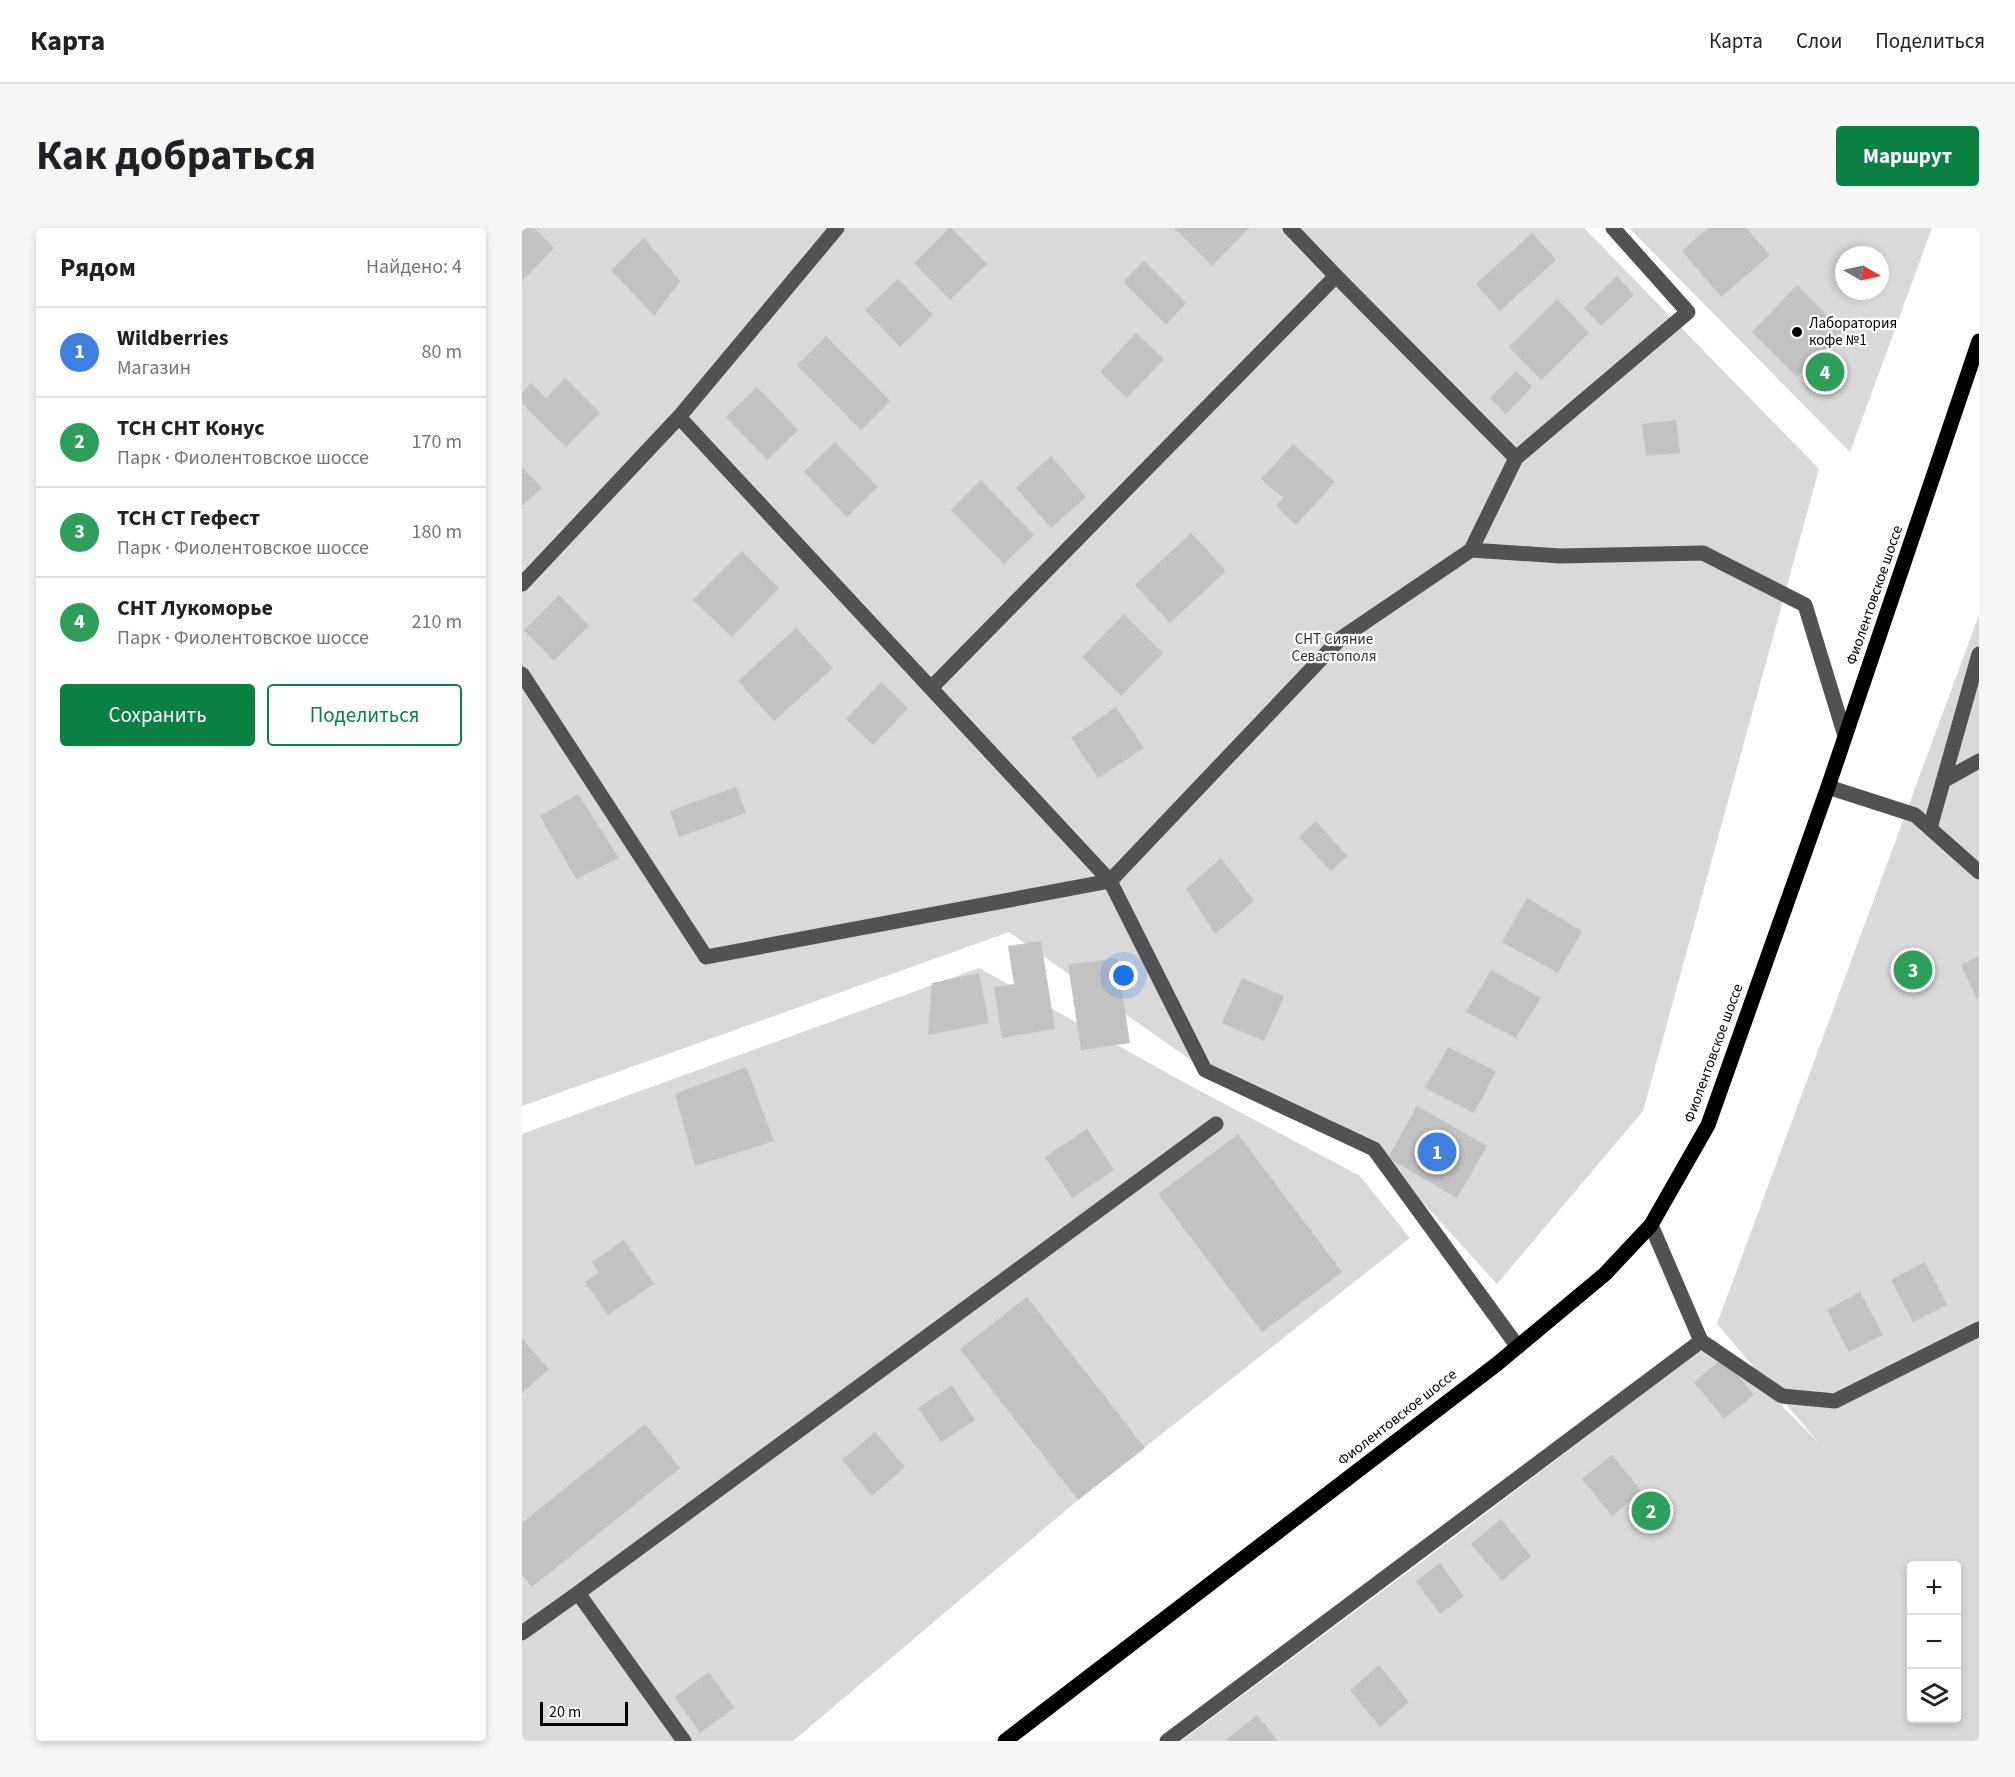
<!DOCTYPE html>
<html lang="ru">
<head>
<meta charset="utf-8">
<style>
  body { margin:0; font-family:"Source Sans 3",sans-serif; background:#f6f6f6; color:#202124 }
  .controls { position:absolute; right:18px; bottom:18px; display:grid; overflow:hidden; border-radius:6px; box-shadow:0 3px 9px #0003 }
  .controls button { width:54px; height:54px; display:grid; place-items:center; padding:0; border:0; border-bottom:2px solid #e0e0e0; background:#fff; color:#202124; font:30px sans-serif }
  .compass { position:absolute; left:1313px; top:18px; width:54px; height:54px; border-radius:50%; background:#fff; box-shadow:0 3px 9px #0003; rotate:99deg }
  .scale { position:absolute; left:18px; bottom:15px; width:88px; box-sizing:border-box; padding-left:6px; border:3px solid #000; border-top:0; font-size:16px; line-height:21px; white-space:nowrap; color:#000; -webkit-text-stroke:4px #fff; paint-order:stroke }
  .you { position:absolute; left:602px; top:748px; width:21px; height:21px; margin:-15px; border:4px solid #fff; border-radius:50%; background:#1a73e8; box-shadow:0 0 0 9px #1a73e833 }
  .badge { display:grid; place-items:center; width:39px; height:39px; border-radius:50%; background:#0b8043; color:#fff; font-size:20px; font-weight:700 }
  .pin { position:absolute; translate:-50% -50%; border:3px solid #fff; box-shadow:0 2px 6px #0006 }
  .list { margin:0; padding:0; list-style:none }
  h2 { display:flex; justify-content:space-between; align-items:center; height:78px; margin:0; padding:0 24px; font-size:26px }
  h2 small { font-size:20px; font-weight:400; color:#757577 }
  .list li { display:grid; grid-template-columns:39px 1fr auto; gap:18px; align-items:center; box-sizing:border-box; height:90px; padding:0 24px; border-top:2px solid #e0e0e0 }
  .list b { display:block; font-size:22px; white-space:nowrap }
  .list p { margin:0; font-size:20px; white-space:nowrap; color:#757577 }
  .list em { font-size:20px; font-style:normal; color:#757577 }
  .actions { display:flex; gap:12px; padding:18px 24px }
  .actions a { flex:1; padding:14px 0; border:2px solid #0b8043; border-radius:6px; text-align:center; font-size:21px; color:#0b8043 }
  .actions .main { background:#0b8043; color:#fff }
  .icon { flex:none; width:33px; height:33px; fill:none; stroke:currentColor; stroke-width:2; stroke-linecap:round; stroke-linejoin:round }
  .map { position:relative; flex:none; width:1457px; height:1513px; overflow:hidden; border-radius:6px }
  header { display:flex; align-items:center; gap:36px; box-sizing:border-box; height:84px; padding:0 30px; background:#fff; border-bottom:2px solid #e0e0e0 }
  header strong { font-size:28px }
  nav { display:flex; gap:33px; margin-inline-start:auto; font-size:21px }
  .intro { display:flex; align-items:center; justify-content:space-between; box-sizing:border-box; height:144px; padding:0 36px }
  h1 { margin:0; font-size:42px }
  .button { padding:15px 27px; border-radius:6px; background:#0b8043; color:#fff; font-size:21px; font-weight:700 }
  main { display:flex; gap:36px; padding:0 36px }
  aside { flex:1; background:#fff; border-radius:6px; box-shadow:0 3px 9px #0003 }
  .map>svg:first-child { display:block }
</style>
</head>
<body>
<header>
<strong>Карта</strong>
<nav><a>Карта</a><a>Слои</a><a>Поделиться</a></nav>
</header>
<div class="intro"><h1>Как добраться</h1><a class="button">Маршрут</a></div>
<main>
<aside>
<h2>Рядом<small>Найдено: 4</small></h2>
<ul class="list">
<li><span class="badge" style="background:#3f7fe0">1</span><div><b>Wildberries</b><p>Магазин</p></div><em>80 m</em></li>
<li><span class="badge" style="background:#2e9e5b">2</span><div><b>ТСН СНТ Конус</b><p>Парк · Фиолентовское шоссе</p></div><em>170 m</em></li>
<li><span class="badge" style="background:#2e9e5b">3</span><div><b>ТСН СТ Гефест</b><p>Парк · Фиолентовское шоссе</p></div><em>180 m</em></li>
<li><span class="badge" style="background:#2e9e5b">4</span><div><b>СНТ Лукоморье</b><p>Парк · Фиолентовское шоссе</p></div><em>210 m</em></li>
</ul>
<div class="actions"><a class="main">Сохранить</a><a>Поделиться</a></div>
</aside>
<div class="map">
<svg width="1457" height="1513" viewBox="0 0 1457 1513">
  <rect width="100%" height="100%" fill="#fff"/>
  <path fill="#d9d9d9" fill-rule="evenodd" d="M0,0H1062L1297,241L1121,883L975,1056L852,921L683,842L487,704L0,878Z
    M1107,0H1410L1328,224ZM1322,27H1358V63H1322Z
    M1457,387V1513H659L926,1314L1193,1111L1298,1216L1195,1096ZM1390,1338H1434V1490H1390Z
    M457,740L654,850L838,948L888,1010L556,1272L271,1513H0V906Z"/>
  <path fill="#c2c2c2" d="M0,0H12L32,20L0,53Z
    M427,0H429L465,36L428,72L392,35Z
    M652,0H727L690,38Z
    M1186,0H1224L1248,27L1199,69L1160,23Z
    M1010,5L1034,32L978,83L954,56Z
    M122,10L158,53L132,88L89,42Z
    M622,33L664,75L644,97L601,54Z
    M1095,48L1112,67L1079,98L1062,80Z
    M376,51L411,87L378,119L343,82Z
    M1275,57L1321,103L1275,149L1230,104Z
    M1035,71L1067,105L1019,152L987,119Z
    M614,105L642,131L605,170L578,144Z
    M304,108L368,173L339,202L275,137Z
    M994,143L1010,159L984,186L968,170Z
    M43,150L78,185L44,219L0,175V165L9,155L24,170Z
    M235,159L276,202L245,232L204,189Z
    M1154,192L1158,225L1124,228L1120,196Z
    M313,214L356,259L325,289L282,244Z
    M771,216L813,254L774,297L754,278L761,270L739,251Z
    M529,228L564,269L529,300L494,260Z
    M0,239L20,260L0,278Z
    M459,252L512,307L482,336L429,282Z
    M669,305L704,343L648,395L613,357Z
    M220,323L257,360L210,409L171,372Z
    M37,367L67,398L32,433L2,402Z
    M602,386L641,425L599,468L560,429Z
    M274,400L311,440L252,493L216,453Z
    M359,454L386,480L351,517L324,491Z
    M594,479L622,520L576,550L549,510Z
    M214,559L224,585L157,609L148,583Z
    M56,566L97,630L54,651L18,588Z
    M794,593L825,628L809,643L777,609Z
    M699,630L732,673L693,706L664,661Z
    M1005,670L1060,703L1036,745L980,714Z
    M519,713L533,801L480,810L472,759L492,756L486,718Z
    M1457,728V770L1455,771L1439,737Z
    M595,730L608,815L559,822L546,737Z
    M969,742L1019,770L994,810L944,784Z
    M457,745L467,795L406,807L410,755Z
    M720,750L762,768L742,813L700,795Z
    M926,819L974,843L952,885L903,860Z
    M224,839L252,913L173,938L153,866Z
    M895,878L965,918L935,970L866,930Z
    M565,901L592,942L550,970L523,929Z
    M716,906L820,1044L740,1104L636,966Z
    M102,1012L132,1056L86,1087L63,1054L77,1045L70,1034Z
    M1403,1034L1425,1077L1391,1094L1369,1052Z
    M1338,1064L1361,1107L1327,1124L1305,1082Z
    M505,1069L623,1220L556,1272L438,1121Z
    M0,1111L27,1141L0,1165Z
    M1201,1130L1232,1167L1202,1191L1172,1154Z
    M430,1157L453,1192L419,1214L396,1180Z
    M123,1196L158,1240L10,1359L0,1347V1295Z
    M353,1204L383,1239L350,1268L320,1232Z
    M1090,1227L1120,1264L1090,1288L1060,1251Z
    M979,1291L1009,1328L980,1353L949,1316Z
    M918,1335L942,1368L918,1386L894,1353Z
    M857,1437L887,1474L858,1499L828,1462Z
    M187,1444L212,1480L178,1505L153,1469Z
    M735,1487L756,1513H706L705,1511Z"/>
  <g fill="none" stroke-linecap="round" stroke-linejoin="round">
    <path stroke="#525252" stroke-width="15" d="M768,0L814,48
      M157,189L315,0
      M949,322L994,230
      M0,356L157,189L588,653L683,842L852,921L996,1119
      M0,446L184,729L588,653L818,411L949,322L1038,328L1181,325L1283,377L1323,508
      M409,460L814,48L994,230L1166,84L1091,0
      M1421,553L1457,533
      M1306,559L1393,587L1457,644
      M1408,600L1457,426
      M1129,997L1179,1113L1260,1168L1313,1173L1457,1101
      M56,1365L694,896
      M0,1405L56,1365L162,1513
      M645,1513L1179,1113"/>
    <path stroke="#000" stroke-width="15" d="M483,1513L975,1136L1083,1046L1129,997L1186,897L1306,559L1457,113"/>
  </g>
  <circle fill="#000" stroke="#fff" stroke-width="2" cx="1275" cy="104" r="6"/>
  <g text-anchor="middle" stroke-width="4.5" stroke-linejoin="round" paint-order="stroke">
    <g font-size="15" fill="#000" stroke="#fff" text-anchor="start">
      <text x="1287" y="100">Лаборатория<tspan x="1287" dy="17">кофе №1</tspan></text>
    </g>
    <g font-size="15" fill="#000" stroke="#fff">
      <text transform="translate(1352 367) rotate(-71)" y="5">Фиолентовское шоссе</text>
      <text transform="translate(1191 825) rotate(-70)" y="5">Фиолентовское шоссе</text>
      <text transform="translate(875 1189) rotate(-38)" y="5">Фиолентовское шоссе</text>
    </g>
    <g font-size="15" fill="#303030" stroke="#fff">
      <text x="812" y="416">СНТ Сияние<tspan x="812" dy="17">Севастополя</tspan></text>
    </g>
  </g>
</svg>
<div class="controls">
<button>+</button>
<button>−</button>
<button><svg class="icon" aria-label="layers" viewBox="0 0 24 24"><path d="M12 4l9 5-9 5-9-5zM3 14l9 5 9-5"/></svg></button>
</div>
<svg class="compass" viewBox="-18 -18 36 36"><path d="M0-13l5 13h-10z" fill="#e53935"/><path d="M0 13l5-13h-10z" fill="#757577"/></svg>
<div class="scale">20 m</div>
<div class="you"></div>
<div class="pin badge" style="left:915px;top:924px;background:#3f7fe0">1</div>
<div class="pin badge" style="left:1129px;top:1283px;background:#2e9e5b">2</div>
<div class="pin badge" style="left:1391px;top:742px;background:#2e9e5b">3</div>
<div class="pin badge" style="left:1303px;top:144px;background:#2e9e5b">4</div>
</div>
</main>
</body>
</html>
